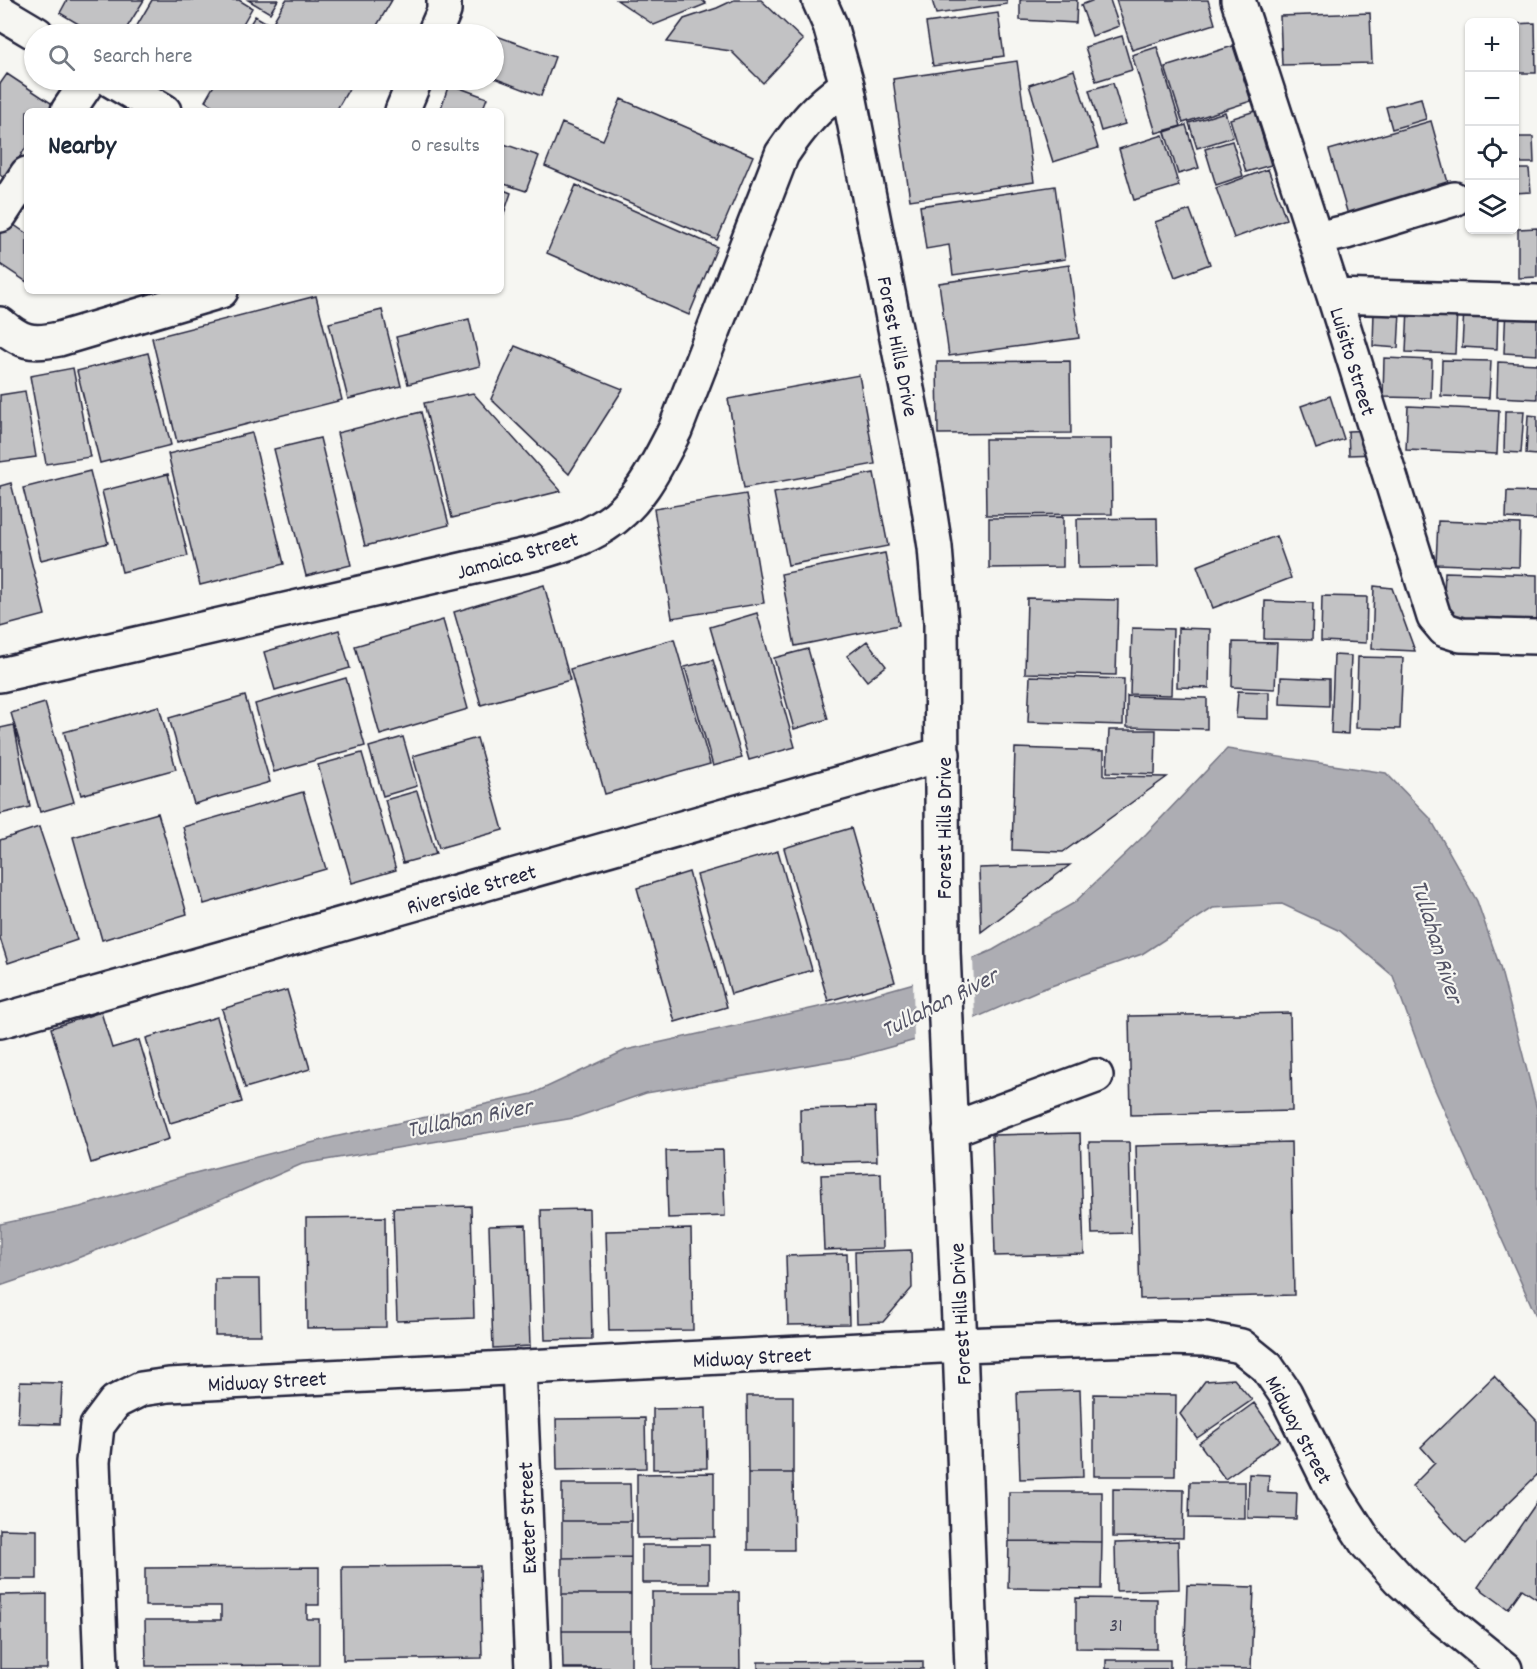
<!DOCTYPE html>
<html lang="en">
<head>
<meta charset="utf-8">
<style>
  body { margin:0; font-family:Dekko,sans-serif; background:#f2f2f3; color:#1f2937 }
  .controls { position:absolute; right:18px; top:18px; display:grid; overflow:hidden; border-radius:9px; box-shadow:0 2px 4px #0004 }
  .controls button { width:54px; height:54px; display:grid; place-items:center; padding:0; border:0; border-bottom:2px solid #e0e1e3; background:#fff; color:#1f2937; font:30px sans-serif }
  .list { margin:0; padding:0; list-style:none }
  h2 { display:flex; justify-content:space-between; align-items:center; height:78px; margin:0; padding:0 24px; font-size:26px }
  h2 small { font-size:20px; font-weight:400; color:#747a83 }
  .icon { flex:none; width:33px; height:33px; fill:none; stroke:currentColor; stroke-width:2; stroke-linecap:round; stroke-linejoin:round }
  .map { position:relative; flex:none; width:1537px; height:1669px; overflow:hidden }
  .search { position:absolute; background:#fff; box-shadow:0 2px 4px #0004; left:24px; top:24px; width:480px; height:66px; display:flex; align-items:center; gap:15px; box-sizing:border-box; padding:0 21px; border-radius:33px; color:#747a83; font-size:22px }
  .panel { position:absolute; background:#fff; box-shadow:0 2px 4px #0004; left:24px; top:108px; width:480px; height:186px; border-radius:9px }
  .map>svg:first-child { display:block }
</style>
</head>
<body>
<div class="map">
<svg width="1537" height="1669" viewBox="0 0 1537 1669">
  <rect width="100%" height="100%" fill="#f6f6f2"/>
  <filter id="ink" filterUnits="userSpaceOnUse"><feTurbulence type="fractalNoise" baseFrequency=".0167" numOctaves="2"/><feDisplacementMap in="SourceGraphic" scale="12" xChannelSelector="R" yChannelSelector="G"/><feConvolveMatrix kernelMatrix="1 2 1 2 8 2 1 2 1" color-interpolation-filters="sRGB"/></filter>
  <g filter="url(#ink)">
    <path fill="#adadb3" stroke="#757583" stroke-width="1.5" d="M1227,749L1386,773L1430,818L1477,901L1500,967L1537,1109V1318L1432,1083L1393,976L1340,931L1282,904L1213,908L1142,954L1037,991L941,1033L854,1057L646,1093L574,1118L302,1164L211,1204L53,1268L0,1286V1224L80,1207L187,1175L334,1137L532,1094L626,1050L868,996L921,981L993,950L1074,903L1146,834Z"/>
    <path fill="#f6f6f2" d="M973,955L975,1021L942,1035L914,1043L913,980Z"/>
    <path fill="#c2c2c4" stroke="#22223b" stroke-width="1.5" d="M67,0H144L123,34H95L60,13Z
      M152,0H239L252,8L237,34H132Z
      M248,0H278L270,13Z
      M286,0H392L372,34H298L274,20Z
      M617,0H702L706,4L654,25Z
      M734,0H761L803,40L763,83L731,51L667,42L684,19L717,8Z
      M932,0H1007V4L936,14Z
      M1020,0H1077L1076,23L1020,20Z
      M1094,0H1110L1119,26L1092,36L1081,5Z
      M1116,0H1208L1215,24L1132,50Z
      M998,13L1004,56L933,66L926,23Z
      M1370,13L1372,63L1282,65L1280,16Z
      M255,16L286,34H244Z
      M1535,23L1536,73H1514V24Z
      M494,35L555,57L541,96L494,78Z
      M1122,36L1132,70L1096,81L1085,47Z
      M1233,46L1251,101L1183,123L1165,67Z
      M1157,47L1181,126L1156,133L1132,55Z
      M1017,61L1034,182L910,200L893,79Z
      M1074,70L1098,148L1053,162L1029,85Z
      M7,74L54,105L50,111H27V146L5,179L0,175V84Z
      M197,80H210L206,85Z
      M217,80H354L336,111H221L205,101Z
      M1113,83L1125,124L1101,131L1089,90Z
      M449,84L487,98L482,111H440Z
      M1421,98L1426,119L1392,129L1386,107Z
      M621,99L753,156L717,240L545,166L562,123L603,140Z
      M1255,111L1271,165L1246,172L1230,119Z
      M1225,112L1233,137L1197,148L1189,123Z
      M1431,121L1452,197L1351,225L1329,150Z
      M1186,125L1199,168L1178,174L1165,132Z
      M1163,135L1179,186L1134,200L1119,149Z
      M1514,137H1533L1534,163H1514Z
      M1232,141L1243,176L1216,185L1205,149Z
      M501,143L539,156L526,191L501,183Z
      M1268,169L1286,219L1234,238L1216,188Z
      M1514,169H1529L1531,192L1514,193Z
      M576,185L717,247L689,315L547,253Z
      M1055,186L1065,259L953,275L949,245L926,249L920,206Z
      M501,189L511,193L501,222Z
      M1190,210L1210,264L1175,277L1155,222Z
      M4,218L27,234V282L0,264V224Z
      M1537,228V277L1518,278V229Z
      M1069,265L1079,338L949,356L939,283Z
      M316,296L342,400L177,442L152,338Z
      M1506,306L1537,307V355L1504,353Z
      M1408,307L1457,309L1455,354L1406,352Z
      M1464,308L1498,310L1497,349L1462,347Z
      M382,310L401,386L348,399L329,323Z
      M1374,311L1400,312L1398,348L1373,346Z
      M469,319L480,366L408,384L396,337Z
      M515,346L623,389L569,474L491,399Z
      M148,353L171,445L100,463L77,371Z
      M1384,358L1432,360L1431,398L1383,397Z
      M1442,360L1491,361L1489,398L1441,396Z
      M1070,361L1071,433L938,434L937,362Z
      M1498,362L1537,364V399L1497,397Z
      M73,368L90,457L46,464L30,376Z
      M859,375L875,464L744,488L728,399Z
      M25,391L36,457L0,462V395Z
      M473,393L561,491L452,518L424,403Z
      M1330,396L1344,439L1316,449L1301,406Z
      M1408,406L1499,410L1497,454L1406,450Z
      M1505,411H1524L1521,453L1504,452Z
      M421,412L449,525L365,546L337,433Z
      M1528,415L1537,416V455L1526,454Z
      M1375,430L1376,454L1349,455L1348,431Z
      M252,433L284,564L200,585L168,454Z
      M320,438L351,565L306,576L274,449Z
      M985,439H1111L1112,514L986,515Z
      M90,471L108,543L41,560L23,488Z
      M874,473L888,546L788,565L774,493Z
      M168,474L188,556L122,572L102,491Z
      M11,483L45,615L0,627V486Z
      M1507,491L1537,492V520L1506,518Z
      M746,494L764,603L672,618L654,509Z
      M1063,517V567L989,568V518Z
      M1157,518L1158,567L1078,568L1077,519Z
      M1438,521L1520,524L1519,567L1436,564Z
      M1276,536L1291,578L1213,608L1197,566Z
      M885,553L899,625L795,646L781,574Z
      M1445,572L1537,575V622L1443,618Z
      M544,585L570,680L481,705L454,612Z
      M1374,586L1392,588L1415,651L1372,649Z
      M1322,596L1367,597L1366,643L1321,641Z
      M1027,598L1118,600L1116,675L1025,673Z
      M1265,601L1313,603L1312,640L1264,639Z
      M757,613L795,747L749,760L710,627Z
      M443,620L468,709L380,735L355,646Z
      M1132,628L1173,629L1171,695L1130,694Z
      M1178,628L1210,629L1209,688L1177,687Z
      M339,630L350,668L275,690L264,652Z
      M674,639L710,764L605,794L570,669Z
      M867,641L886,666L867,681L847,656Z
      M1233,642L1277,643L1275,689L1232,687Z
      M808,649L828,719L794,729L774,658Z
      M1334,655L1351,656L1348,734L1331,733Z
      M1358,657L1403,658L1400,729L1356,728Z
      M713,660L742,758L713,766L685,667Z
      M1030,676L1124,679L1123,725L1028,722Z
      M1281,677L1329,679V706L1280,704Z
      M346,678L365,746L274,772L255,704Z
      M1238,691L1269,692V719L1236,718Z
      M245,696L270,782L194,804L169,718Z
      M1127,696L1207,698V729L1127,727Z
      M45,703L74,802L40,812L11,713Z
      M159,706L176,769L81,795L64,732Z
      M14,725L30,807L0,814V728Z
      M1109,730H1156L1155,774L1107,772Z
      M403,737L417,786L383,796L369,747Z
      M477,738L503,830L439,848L413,756Z
      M1015,748L1104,751V776L1167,777L1063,852L1012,850Z
      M362,753L396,870L352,883L318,765Z
      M417,791L436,854L403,863L385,800Z
      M303,792L326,869L204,904L183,827Z
      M158,813L187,914L102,940L73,837Z
      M39,827L77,940L8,963L0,938V840Z
      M851,828L895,982L828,1001L784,848Z
      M778,851L812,970L731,994L697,875Z
      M1070,865L981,932L979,868Z
      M689,872L727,1007L675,1022L637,888Z
      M287,990L310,1069L245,1088L222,1009Z
      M101,1012L112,1048L139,1040L169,1139L91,1163L51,1028Z
      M1290,1013L1292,1111L1131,1115L1129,1016Z
      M217,1017L242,1102L170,1123L146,1038Z
      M875,1107L877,1161L801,1163L800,1109Z
      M1080,1133L1084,1254L995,1256L992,1135Z
      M1089,1142H1129L1131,1233L1092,1234Z
      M1291,1142L1294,1295L1140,1299L1136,1146Z
      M723,1150L725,1216L668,1218L666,1151Z
      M881,1173L883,1248L824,1250L821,1175Z
      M471,1206L474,1318L397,1321L393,1208Z
      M589,1209L592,1339L545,1340L541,1210Z
      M385,1217L386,1327L307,1328L306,1218Z
      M526,1225L530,1346L493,1348L489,1226Z
      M691,1229L693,1330L609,1331L606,1231Z
      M911,1250L912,1288L883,1322L857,1323L855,1252Z
      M847,1254L849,1324L788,1325L786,1256Z
      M215,1279H260L261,1335H215Z
      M1494,1376L1537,1421V1475L1466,1544L1412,1486L1435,1463L1421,1447Z
      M1234,1379L1252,1400L1197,1438L1180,1414L1205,1381Z
      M20,1382L62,1383L60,1424L18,1423Z
      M1080,1390L1083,1477L1020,1479L1017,1392Z
      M1094,1394L1176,1395L1175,1476H1094Z
      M747,1396H793V1473H748Z
      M1254,1403L1280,1440L1225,1479L1199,1443Z
      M706,1408L707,1468L653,1469V1409Z
      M645,1418L646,1468L557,1470L556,1419Z
      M714,1473V1537L637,1538V1474Z
      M748,1473H793L794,1550H748Z
      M1249,1474L1269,1475L1268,1492L1297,1493L1296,1519L1248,1518Z
      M1190,1482H1245V1519L1189,1518Z
      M562,1484H630L631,1521H562Z
      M1113,1489L1184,1490L1183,1538L1113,1537Z
      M1009,1492H1102V1542L1009,1541Z
      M1537,1502V1599L1522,1589L1508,1609L1478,1587Z
      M562,1521H631V1557L562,1558Z
      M0,1529L37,1530V1579H0Z
      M1009,1541L1102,1542L1101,1589L1008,1588Z
      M1178,1541L1179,1589L1116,1591L1115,1543Z
      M642,1545H709V1583H642Z
      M631,1557V1594H562V1558Z
      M480,1566L482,1658L343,1660L342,1567Z
      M319,1567V1605H307V1619H319V1665L146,1666L145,1620H221V1606H145V1568Z
      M1187,1585L1254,1587L1251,1669L1184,1668Z
      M652,1592H739L740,1669H652Z
      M47,1594V1669H0V1595Z
      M562,1594H631V1631H562Z
      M1076,1598L1157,1599V1649L1076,1648Z
      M562,1631H631V1668H563Z
      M1106,1660H1170V1669H1106Z
      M923,1661V1669H758V1662Z
      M563,1668H631V1669H563Z"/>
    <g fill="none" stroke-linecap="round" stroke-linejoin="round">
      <defs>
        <path id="minor" d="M819,0L830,25L847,85L923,470L935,547L941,623L943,952L960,1345L972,1669
          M1238,0L1334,296L1434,617L1445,630L1461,635L1537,637
          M0,12L37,34
          M434,34L444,11V0
          M111,80L164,111
          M68,111L89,80
          M402,111L415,80
          M0,215L27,174
          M1316,239L1346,232L1454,199
          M1334,296L1537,302
          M0,324C21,342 31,345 59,339L221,291
          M0,675L536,553C560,546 584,539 605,525C639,504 657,465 675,430L782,154C803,123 817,107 847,85
          M0,1021L943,754
          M950,1130L1096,1076
          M519,1367L532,1669
          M101,1669L93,1462L97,1426L115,1402L141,1389L169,1385L960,1345L1165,1338L1205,1339L1241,1346L1267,1367L1285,1393L1336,1496L1367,1544L1399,1579L1435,1612L1505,1669"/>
      </defs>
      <use href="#minor" stroke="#22223b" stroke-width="38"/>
      <use href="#minor" stroke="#f6f6f2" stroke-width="33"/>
    </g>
  </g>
  <g text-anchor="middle" stroke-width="4.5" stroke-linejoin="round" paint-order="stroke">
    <g font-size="20" fill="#4a4a5d">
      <text x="1116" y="1631">31</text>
    </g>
    <g font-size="22" fill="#22223b" stroke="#f6f6f2">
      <text transform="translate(899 346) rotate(79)" y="8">Forest Hills Drive</text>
      <text transform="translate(1354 361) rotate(73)" y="8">Luisito Street</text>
      <text transform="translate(517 554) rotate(-16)" y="8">Jamaica Street</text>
      <text transform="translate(943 828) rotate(-90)" y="8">Forest Hills Drive</text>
      <text transform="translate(471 888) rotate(-16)" y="8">Riverside Street</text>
      <text transform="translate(959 1314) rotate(-93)" y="8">Forest Hills Drive</text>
      <text transform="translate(752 1356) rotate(-3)" y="8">Midway Street</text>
      <text transform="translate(267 1380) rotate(-3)" y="8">Midway Street</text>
      <text transform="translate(1300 1429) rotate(62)" y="8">Midway Street</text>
      <text transform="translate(526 1518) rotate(-92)" y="8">Exeter Street</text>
    </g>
    <g font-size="24" font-style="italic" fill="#535365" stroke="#f6f6f2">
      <text transform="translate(1438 941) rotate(73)" y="8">Tullahan River</text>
      <text transform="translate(939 1002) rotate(-27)" y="8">Tullahan River</text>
      <text transform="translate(469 1117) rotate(-11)" y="8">Tullahan River</text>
    </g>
  </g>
</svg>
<div class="controls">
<button>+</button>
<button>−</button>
<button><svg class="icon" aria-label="locate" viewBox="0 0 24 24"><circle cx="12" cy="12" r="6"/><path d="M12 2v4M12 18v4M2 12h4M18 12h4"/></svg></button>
<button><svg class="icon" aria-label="layers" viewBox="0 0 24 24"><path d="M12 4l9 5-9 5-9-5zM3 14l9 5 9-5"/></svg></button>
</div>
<div class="search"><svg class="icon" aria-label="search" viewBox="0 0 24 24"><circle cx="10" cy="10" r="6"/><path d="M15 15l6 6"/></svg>Search here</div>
<section class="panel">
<h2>Nearby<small>0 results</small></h2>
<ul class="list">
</ul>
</section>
</div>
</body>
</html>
